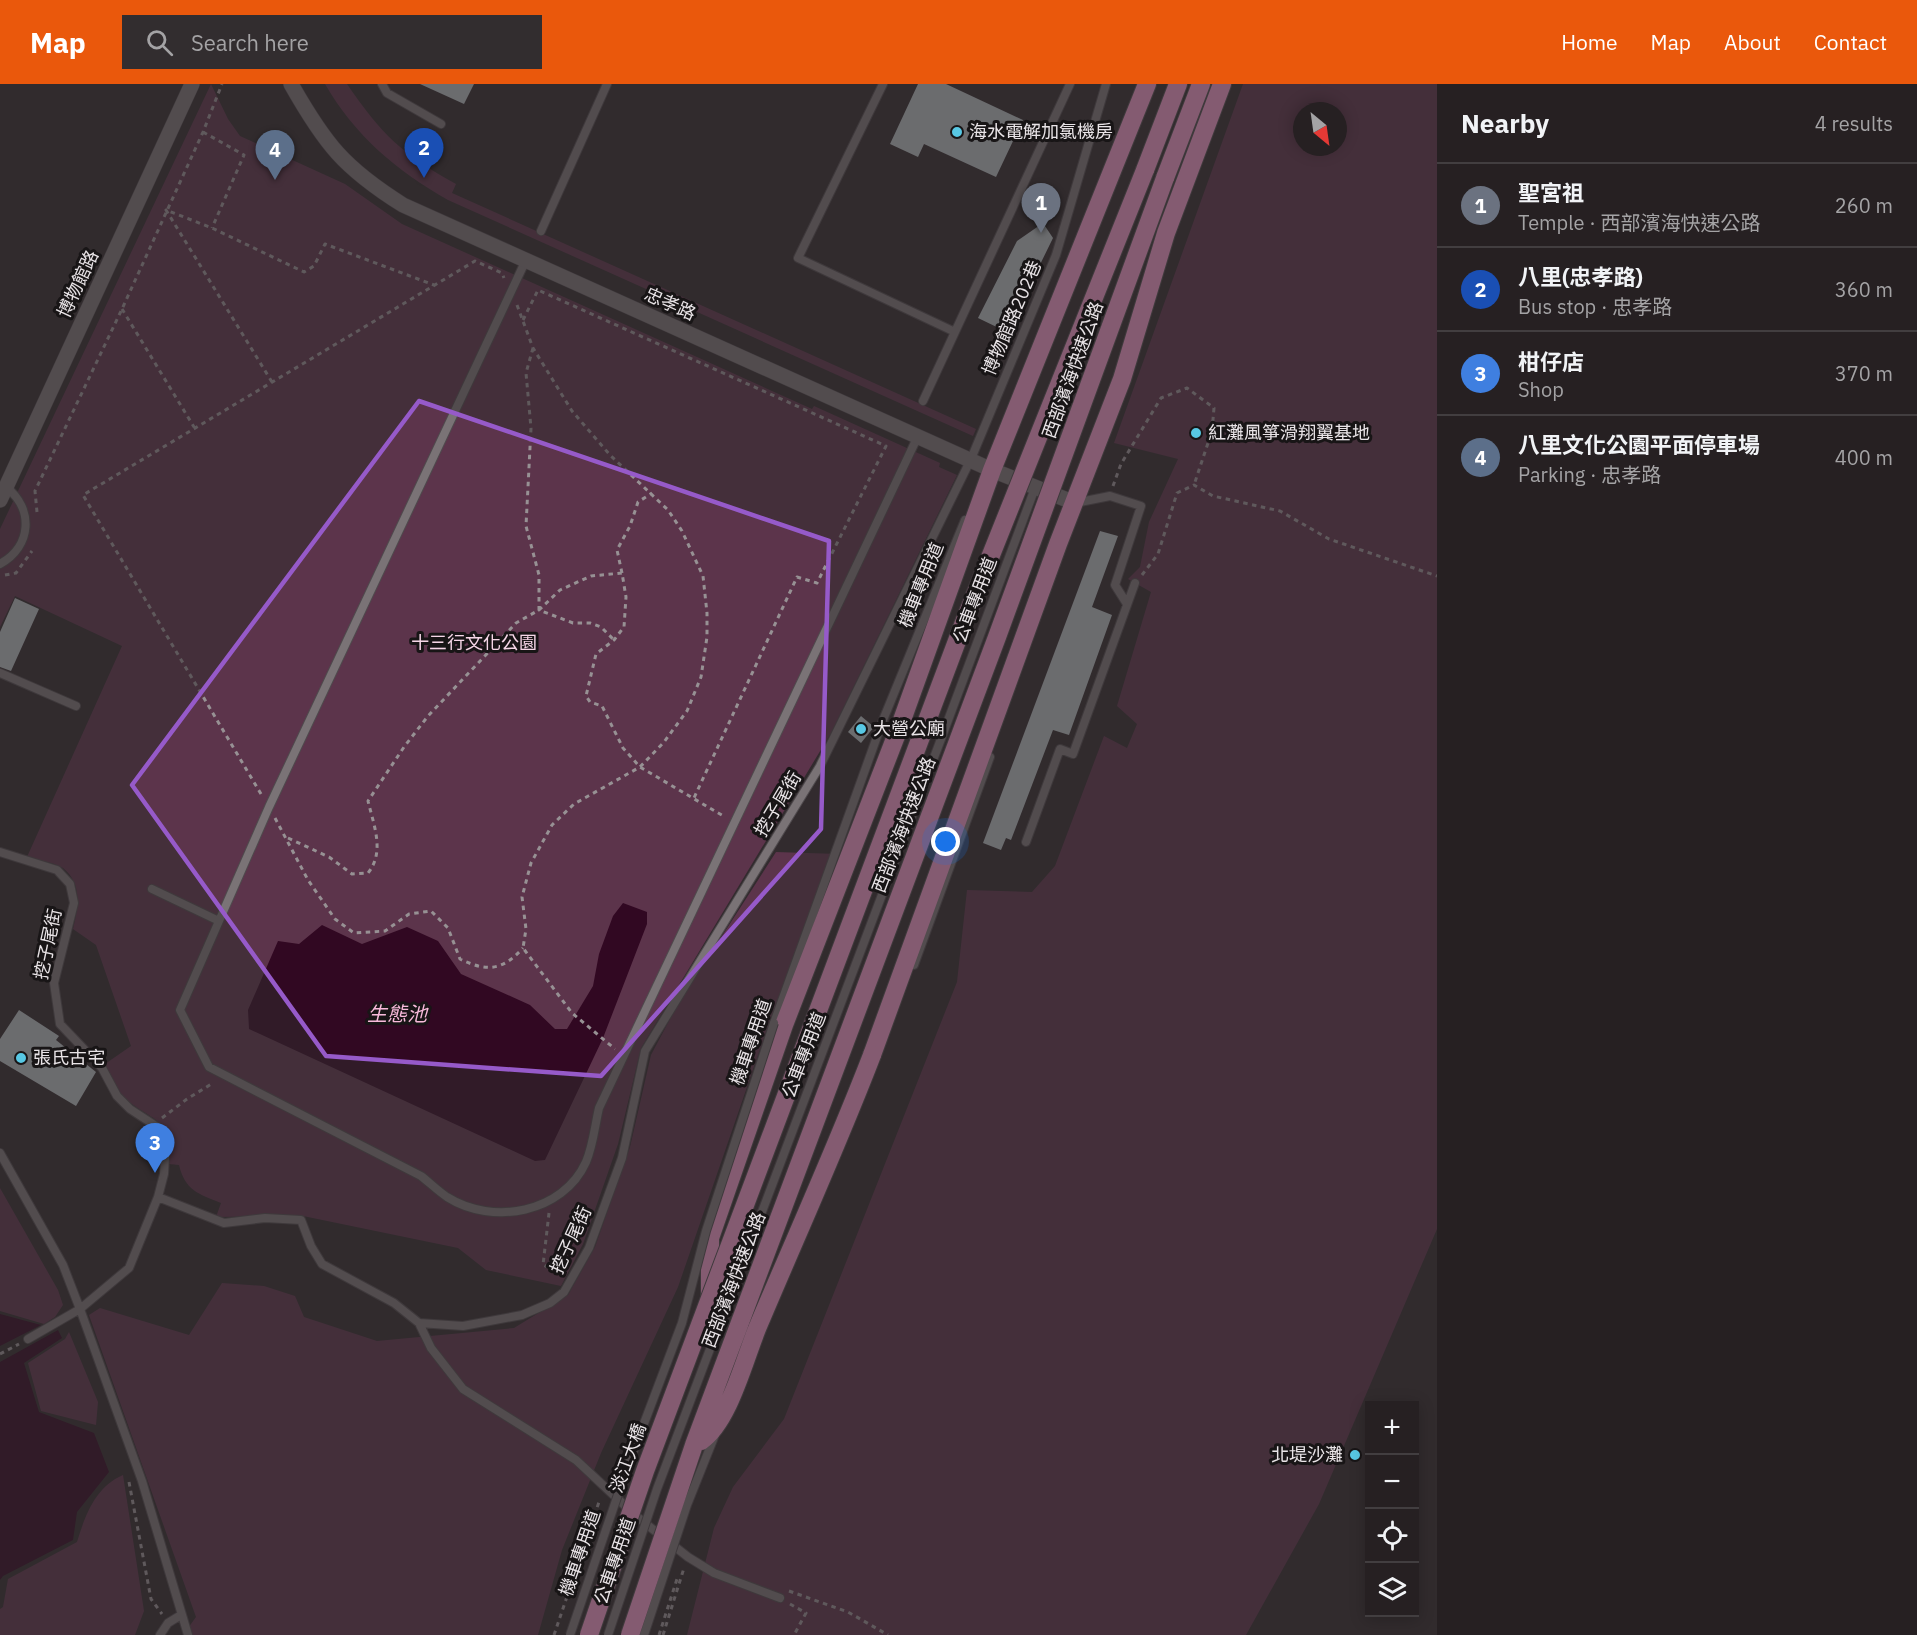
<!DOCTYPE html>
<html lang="en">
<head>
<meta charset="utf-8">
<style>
  body { margin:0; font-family:"IBM Plex Sans","Noto Sans TC",sans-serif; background:#322d2f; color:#f1f3f6 }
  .controls { position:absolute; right:18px; bottom:18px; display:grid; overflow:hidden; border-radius:0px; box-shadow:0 3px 15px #0003 }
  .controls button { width:54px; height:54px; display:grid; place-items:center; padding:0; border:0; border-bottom:2px solid #423e40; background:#262022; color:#f1f3f6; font:30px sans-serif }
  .compass { position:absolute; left:1293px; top:18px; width:54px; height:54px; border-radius:50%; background:#262022; box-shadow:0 3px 15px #0003; rotate:151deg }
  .you { position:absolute; left:946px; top:758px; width:21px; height:21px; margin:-15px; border:4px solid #fff; border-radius:50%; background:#1a73e8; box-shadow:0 0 0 9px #1a73e833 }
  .badge { display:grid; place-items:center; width:39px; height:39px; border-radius:50%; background:#ea580c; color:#fff; font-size:20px; font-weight:700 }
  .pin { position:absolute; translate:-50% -50px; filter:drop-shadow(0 2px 3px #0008) }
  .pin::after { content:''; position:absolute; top:32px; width:21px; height:18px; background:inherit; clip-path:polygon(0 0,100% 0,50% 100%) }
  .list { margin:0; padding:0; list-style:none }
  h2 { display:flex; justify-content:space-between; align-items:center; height:78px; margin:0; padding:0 24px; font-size:26px }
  h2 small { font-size:20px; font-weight:400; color:#a4a3a5 }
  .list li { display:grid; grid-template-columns:39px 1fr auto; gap:18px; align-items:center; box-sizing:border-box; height:84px; padding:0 24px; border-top:2px solid #423e40 }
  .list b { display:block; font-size:22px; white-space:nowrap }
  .list p { margin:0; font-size:20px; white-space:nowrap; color:#a4a3a5 }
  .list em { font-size:20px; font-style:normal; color:#a4a3a5 }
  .icon { flex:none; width:33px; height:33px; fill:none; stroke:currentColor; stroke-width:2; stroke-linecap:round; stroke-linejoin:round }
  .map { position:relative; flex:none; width:1437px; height:1551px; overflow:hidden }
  header { display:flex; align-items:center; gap:36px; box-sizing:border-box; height:84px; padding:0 30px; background:#ea580c; color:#fff }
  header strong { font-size:28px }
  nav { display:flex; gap:33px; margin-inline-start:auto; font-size:21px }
  .search { width:420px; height:54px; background:#322d2f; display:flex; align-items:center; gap:15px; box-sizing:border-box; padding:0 21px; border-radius:0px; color:#a4a3a5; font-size:22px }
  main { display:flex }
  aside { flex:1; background:#262022 }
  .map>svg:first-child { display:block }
</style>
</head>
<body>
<header>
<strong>Map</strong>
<div class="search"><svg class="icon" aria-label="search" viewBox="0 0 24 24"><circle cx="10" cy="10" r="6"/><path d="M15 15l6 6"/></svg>Search here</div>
<nav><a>Home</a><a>Map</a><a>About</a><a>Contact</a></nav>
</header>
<main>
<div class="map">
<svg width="1437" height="1551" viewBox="0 0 1437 1551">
  <rect width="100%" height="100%" fill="#322b2e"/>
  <path fill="#5c344b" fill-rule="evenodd" d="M211,0L228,35L240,52L345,100L402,140L812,325L814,322L940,379L939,383L957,391L831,649L641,964L618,1060L583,1160L561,1202L486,1186L458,1164L303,1132L216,1133L221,1119C198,1110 185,1106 179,1081L169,1080C172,1031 153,1039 123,1013C115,1005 110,990 105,980L131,962L96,861L73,845C78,824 83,800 63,784C54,778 37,776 27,773L122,562L15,512L0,543V445Z
    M325,0H347C382,51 402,70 456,100L452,109L976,345L973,352L448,116C397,87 355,52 325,0Z
    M1243,0H1437V1145L1319,1420L1246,1551H687L714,1444L733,1403L784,1335L957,898L967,806L1032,808L1055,782L1104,652L1127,664L1137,640L1117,622L1151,508L1128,495L1140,483L1149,438L1178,375L1114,359ZM1302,27H1338V63H1302Z
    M776,768L838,770L767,945L678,1203L601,1369L562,1466L538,1551H183L196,1533L89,1231L100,1224L189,1251L222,1199L264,1202L295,1212L304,1233L377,1257L514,1244L568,1211L595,1163L630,1063L651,971L677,922Z
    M0,1104L58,1206L63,1221L55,1233L44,1240L0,1227Z
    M69,1248L98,1318L96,1341L41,1327L28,1279L65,1255Z
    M123,1391L144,1527L135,1551H0V1525L3,1523L8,1495L77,1458C85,1432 95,1403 123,1391Z"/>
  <path fill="#310822" d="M623,819L647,828V840L603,954L545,1076L535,1077L249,945L248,926L278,857L299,860L322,841L362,860L407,843L438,857L461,890L530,921L555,945H567L593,902L599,870L613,832Z
    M0,1230L41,1241L0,1262Z
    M58,1246L62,1254L24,1279L39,1328L94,1349L109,1388L77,1428L73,1456L3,1492L0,1496V1278Z"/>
  <path fill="#b1babd" d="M420,0H474L464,20Z
    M918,0H946L1023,36L996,93L924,60L918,73L890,60Z
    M1043,139L1053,154L1007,248L978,234L1017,157Z
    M1100,447L1118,452L1092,523L1112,531L1069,651L1053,646L1011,756L1006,754L1001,766L983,759Z
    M15,514L39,525L11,587L0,583V548Z
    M861,632L874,643L861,659L848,648Z
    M19,926L59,952L56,956L96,988L76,1022L0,977V955Z"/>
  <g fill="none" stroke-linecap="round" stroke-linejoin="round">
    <defs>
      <path id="lane" d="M382,0L387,9L441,40
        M883,0L798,174L955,248
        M541,147L607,0
        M525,178L269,723L180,926L209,983L421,1092C430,1099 438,1107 447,1113C493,1142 563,1129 586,1078C593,1062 595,1041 599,1024L918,352
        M923,317L1070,0
        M1075,419L1110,412L1141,422L1115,501L1127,520
        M0,480C32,462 34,425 6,403
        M0,589L76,622
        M941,655L1035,404
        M1026,758L1060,665L1073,670L1135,499
        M0,768L57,786L70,800L74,819L54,899L60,940L102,984L117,1012L130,1025L159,1044L166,1056L164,1090L158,1113L224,1139L265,1134L301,1136L311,1162L322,1180L394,1219L419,1239L463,1242L522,1231L550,1219L564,1208L589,1164L622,1074L645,967L820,682L971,375L1056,171L1106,0
        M152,805L219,837
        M914,881L990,673
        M774,939L883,636L965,436
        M0,1069L63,1181L80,1225L142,1397L188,1551
        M419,1239L431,1264L463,1305L576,1376L636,1432L688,1473L714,1489L780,1514
        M28,1255L80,1225L129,1184L158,1113
        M160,1551L168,1539L181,1531"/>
      <path id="street" d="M0,416L192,0"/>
      <path id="secondary" d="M291,0C325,60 344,84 403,121L992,386L1075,419"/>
      <path id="highway" d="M1145,86L1178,0
        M1165,94L1201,0
        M872,971L1058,460L1122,295L1166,149L1222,0
        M710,1211V1154L784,941L901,639L992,386L1147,0"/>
    </defs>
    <use href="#lane" stroke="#4f4a4d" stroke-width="10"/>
    <use href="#street" stroke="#4f4a4d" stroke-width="16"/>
    <use href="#secondary" stroke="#4f4a4d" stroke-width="16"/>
    <use href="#highway" stroke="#4f4a4d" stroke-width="20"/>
    <path stroke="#979194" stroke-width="3" stroke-dasharray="4.5 4.5" stroke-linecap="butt" d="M203,48L244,71L212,144
      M517,221L533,264L572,327L610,371L668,426L682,447L703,492L707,529V553L701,593L687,627L664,658L640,683L574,720L552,741L531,779L522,813L526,845L523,864L572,929L615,965
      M122,225L194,343
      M523,236L538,206L886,362L817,499L797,493L693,716
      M533,264L526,289L531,344L526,442L539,491V526L573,539H590L601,543L614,556
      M272,298L166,126L212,144L304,188L314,182L325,160L434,201
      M1113,402L1121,380L1161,314L1187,304L1214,324L1212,347L1194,401
      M37,428L35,407L122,225L203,48L222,0
      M622,489L617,466L630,442L638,418L652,409
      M5,491L16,489L32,467
      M1142,491L1158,470L1177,409L1194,401L1213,412L1280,427L1329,455L1437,492
      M261,710L83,411L475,177L502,189L504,194
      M275,734L308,796L335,835L354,849L385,847L409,830L431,827L448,844L460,875C487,888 502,887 523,864
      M288,754L329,773L352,790L368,789C385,768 374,742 368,717L404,663L428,632L516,539L539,526L560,506L591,492L622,489L626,513L624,543L614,556L596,570L586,612L590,618L602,622L623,664L640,683L725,733
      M162,1034L187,1015L213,999
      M549,1129L543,1181L563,1189
      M0,1270L19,1260
      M129,1398L151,1515L162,1530
      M789,1507L848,1528L888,1551
      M790,1520L806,1529L794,1551
      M554,1551L600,1415
      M663,1551L684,1484"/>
    <use href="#lane" stroke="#7a7376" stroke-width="8"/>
    <use href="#street" stroke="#7a7376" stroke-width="15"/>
    <use href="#secondary" stroke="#7a7376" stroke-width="15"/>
    <use href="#highway" stroke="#e895c3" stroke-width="18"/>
    <defs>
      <path id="lane-bridge" d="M570,1551L626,1387L682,1239L706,1147L774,939
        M608,1551L657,1405L941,655
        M644,1551L687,1421L715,1351"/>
      <path id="highway-bridge" d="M701,1357C730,1337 745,1272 759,1240C797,1150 837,1062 872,971
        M589,1551L645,1387L963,541L1145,86
        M630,1551L694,1361L997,553L1165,94"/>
    </defs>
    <use href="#lane-bridge" stroke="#4f4a4d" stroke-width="10" stroke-linecap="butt"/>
    <use href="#highway-bridge" stroke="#4f4a4d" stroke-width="20" stroke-linecap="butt"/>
    <path stroke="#979194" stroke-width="3" stroke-dasharray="4.5 4.5" stroke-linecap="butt" d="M659,1551L677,1495"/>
    <use href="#lane-bridge" stroke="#7a7376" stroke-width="8"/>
    <use href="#highway-bridge" stroke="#e895c3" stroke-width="18"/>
  </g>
  <path d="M0 0H1437V1551H0ZM419,317L829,457L821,745L601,992L326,972L132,701Z" fill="#322b2e" fill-opacity=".55" fill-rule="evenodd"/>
  <path fill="none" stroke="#965ac9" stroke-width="4.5" stroke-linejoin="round" d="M419,317L829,457L821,745L601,992L326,972L132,701Z"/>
  <g fill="#58c8e4" stroke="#181516" stroke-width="2">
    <circle cx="957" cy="48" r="6"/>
    <circle cx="1196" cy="349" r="6"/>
    <circle cx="861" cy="645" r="6"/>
    <circle cx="21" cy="974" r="6"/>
    <circle cx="1355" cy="1371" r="6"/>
  </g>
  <g text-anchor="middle" stroke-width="6" stroke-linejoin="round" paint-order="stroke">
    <g font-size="18" fill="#e9e4e7" stroke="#181516" text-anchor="start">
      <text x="969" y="54">海水電解加氯機房</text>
      <text x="1208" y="355">紅灘風箏滑翔翼基地</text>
      <text x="873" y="651">大營公廟</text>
      <text x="33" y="980">張氏古宅</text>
      <text x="1343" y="1377" text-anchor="end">北堤沙灘</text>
    </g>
    <g font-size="18" fill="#e9e4e7" stroke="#181516">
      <text transform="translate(78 200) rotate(-65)" y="6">博物館路</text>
      <text transform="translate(670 220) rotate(24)" y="6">忠孝路</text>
      <text transform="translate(1012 234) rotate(-67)" y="6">博物館路202巷</text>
      <text transform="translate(1073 286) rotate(-70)" y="6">西部濱海快速公路</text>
      <text transform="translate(921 501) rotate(-68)" y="6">機車專用道</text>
      <text transform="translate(975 516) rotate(-69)" y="6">公車專用道</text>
      <text transform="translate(778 720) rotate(-59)" y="6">挖子尾街</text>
      <text transform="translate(904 741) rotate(-69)" y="6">西部濱海快速公路</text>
      <text transform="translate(48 860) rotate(-78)" y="6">挖子尾街</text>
      <text transform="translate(751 958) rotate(-71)" y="6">機車專用道</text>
      <text transform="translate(804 971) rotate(-69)" y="6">公車專用道</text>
      <text transform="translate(571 1156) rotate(-65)" y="6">挖子尾街</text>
      <text transform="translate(734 1196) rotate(-69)" y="6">西部濱海快速公路</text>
      <text transform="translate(628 1374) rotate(-70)" y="6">淡江大橋</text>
      <text transform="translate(580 1469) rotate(-71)" y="6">機車專用道</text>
      <text transform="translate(615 1477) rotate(-71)" y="6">公車專用道</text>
    </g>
    <g font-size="18" fill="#f6d6e7" stroke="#181516">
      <text x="474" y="565">十三行文化公園</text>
    </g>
    <g font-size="20" font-style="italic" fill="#f8badb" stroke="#181516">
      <text x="397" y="937">生態池</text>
    </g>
  </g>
</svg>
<div class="controls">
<button>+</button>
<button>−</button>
<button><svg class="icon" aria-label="locate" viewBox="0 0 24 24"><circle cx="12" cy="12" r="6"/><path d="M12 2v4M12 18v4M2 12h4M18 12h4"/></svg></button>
<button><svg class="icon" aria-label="layers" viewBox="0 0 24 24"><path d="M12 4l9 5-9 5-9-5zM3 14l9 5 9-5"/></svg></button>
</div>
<svg class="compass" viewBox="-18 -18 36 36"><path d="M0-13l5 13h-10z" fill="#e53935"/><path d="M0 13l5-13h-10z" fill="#a4a3a5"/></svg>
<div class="you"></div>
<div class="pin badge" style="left:1041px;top:149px;background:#6b7280">1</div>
<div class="pin badge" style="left:424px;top:94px;background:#1a4fb4">2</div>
<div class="pin badge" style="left:155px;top:1089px;background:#3f7fe0">3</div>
<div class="pin badge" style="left:275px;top:96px;background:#5c6f8a">4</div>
</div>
<aside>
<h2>Nearby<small>4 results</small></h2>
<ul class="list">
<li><span class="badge" style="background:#6b7280">1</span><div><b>聖宮祖</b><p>Temple · 西部濱海快速公路</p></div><em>260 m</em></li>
<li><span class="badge" style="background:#1a4fb4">2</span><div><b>八里(忠孝路)</b><p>Bus stop · 忠孝路</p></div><em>360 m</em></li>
<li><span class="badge" style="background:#3f7fe0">3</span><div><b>柑仔店</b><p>Shop</p></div><em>370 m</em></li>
<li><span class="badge" style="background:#5c6f8a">4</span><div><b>八里文化公園平面停車場</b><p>Parking · 忠孝路</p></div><em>400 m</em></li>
</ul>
</aside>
</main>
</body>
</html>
